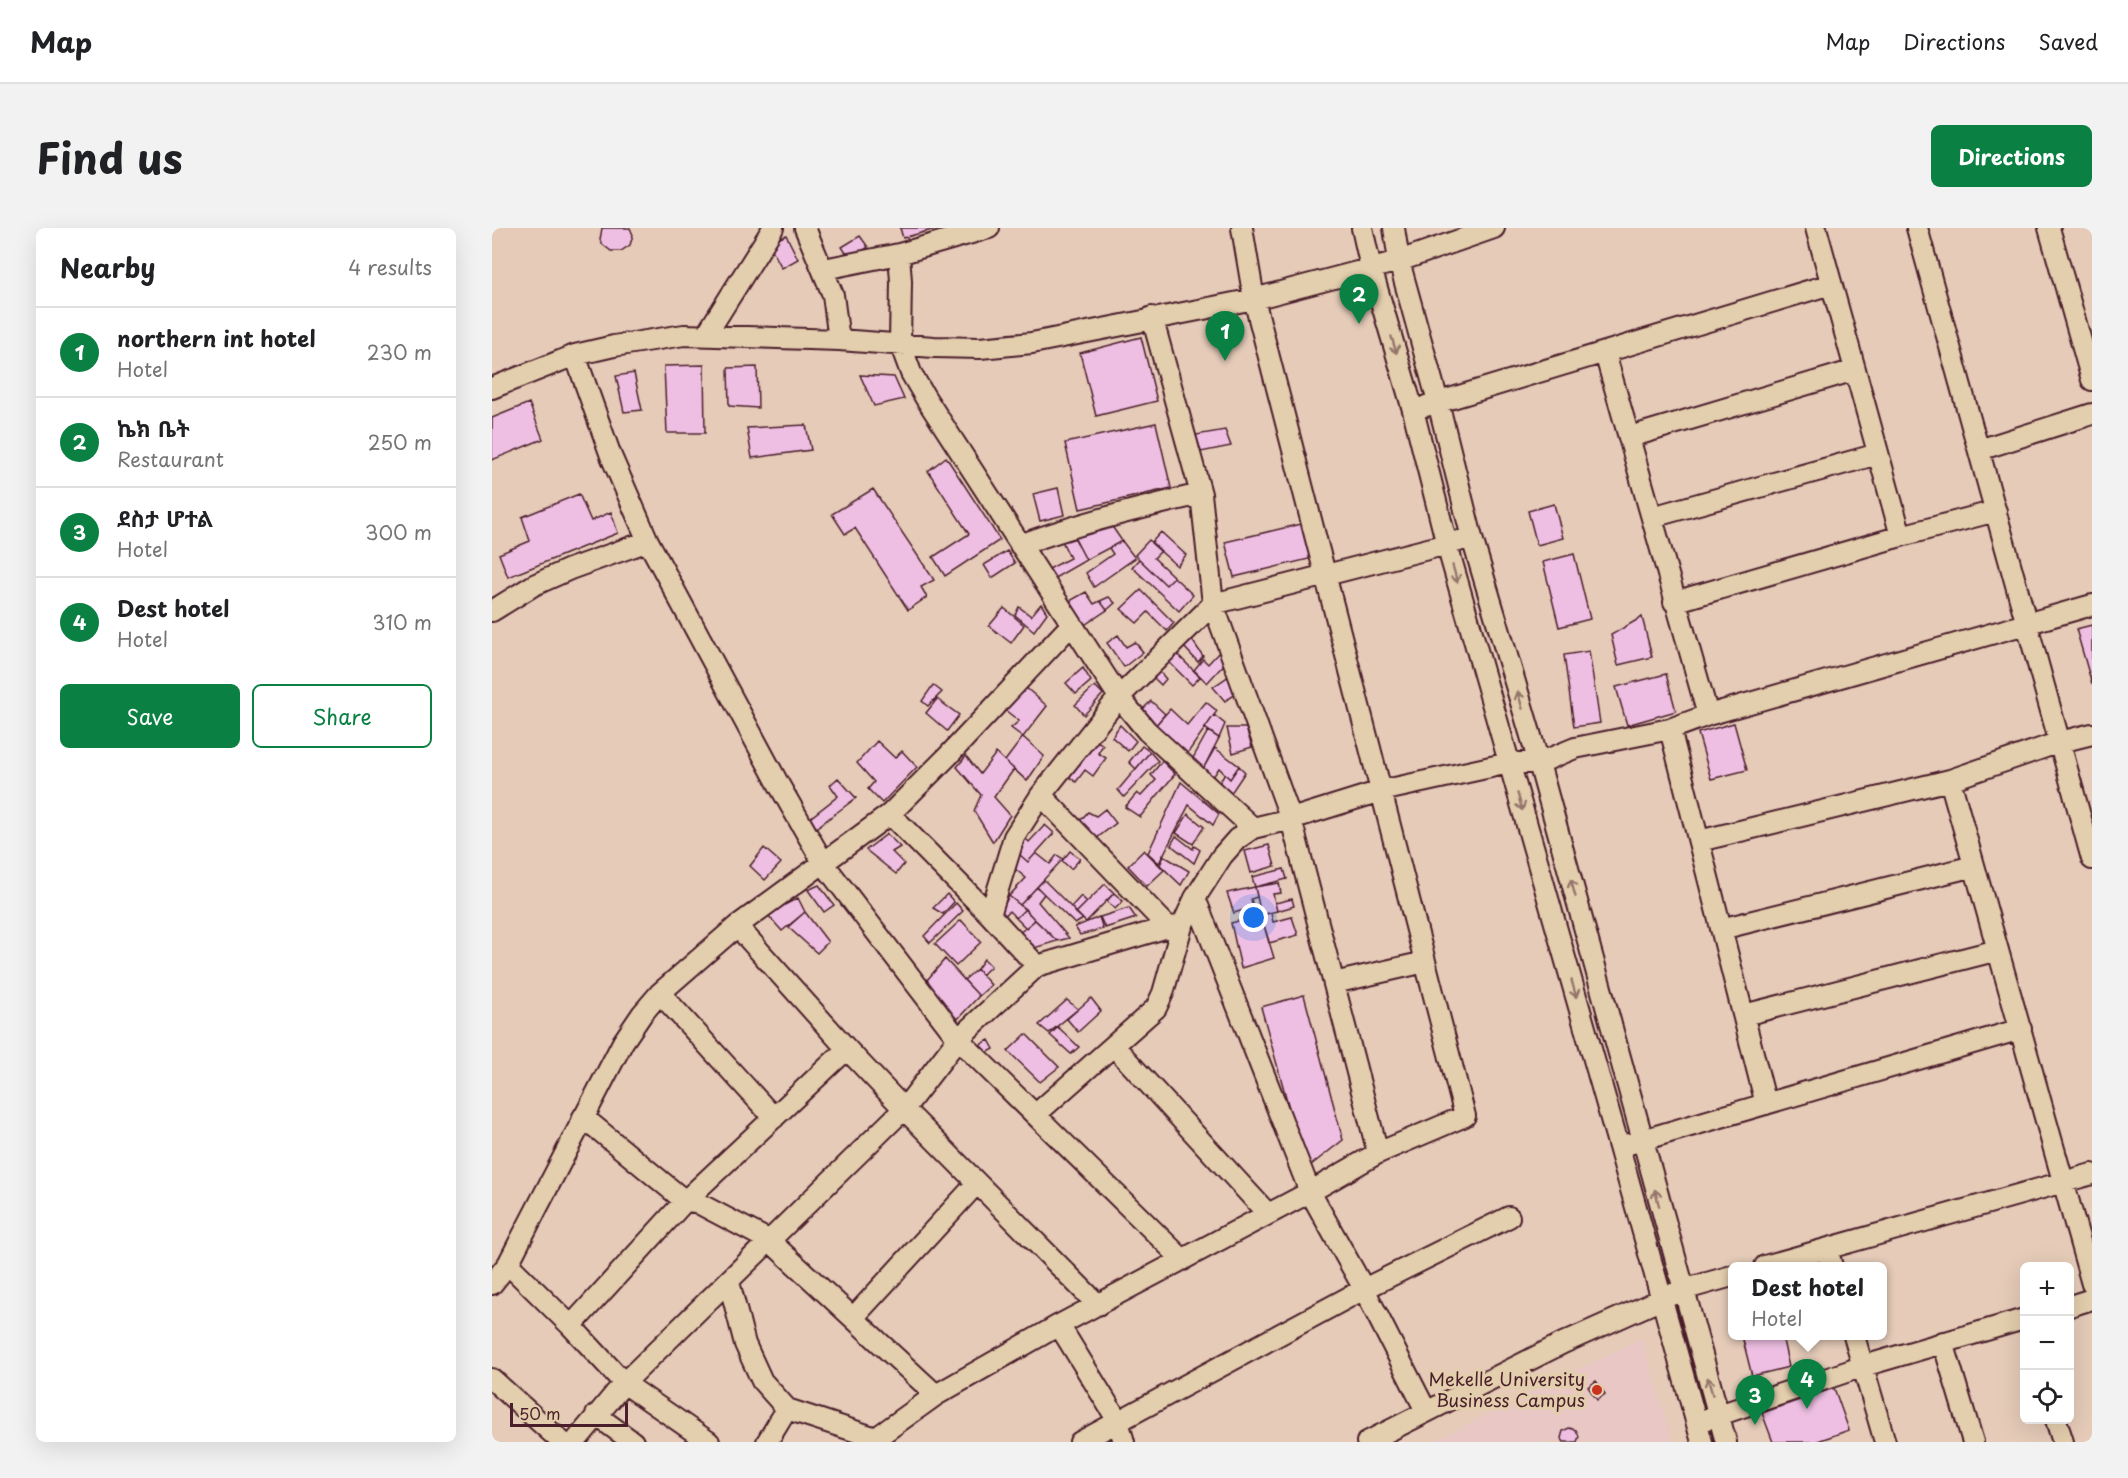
<!DOCTYPE html>
<html lang="en">
<head>
<meta charset="utf-8">
<style>
  body { margin:0; font-family:"Playpen Sans","Noto Sans Ethiopic",sans-serif; background:#f2f2f2; color:#202124 }
  .controls { position:absolute; right:18px; bottom:18px; display:grid; overflow:hidden; border-radius:9px; box-shadow:0 6px 24px #0002 }
  .controls button { width:54px; height:54px; display:grid; place-items:center; padding:0; border:0; border-bottom:2px solid #e0e0e0; background:#fff; color:#202124; font:30px sans-serif }
  .scale { position:absolute; left:18px; bottom:15px; width:118px; box-sizing:border-box; padding-left:6px; border:3px solid #4a1f2b; border-top:0; font-size:16px; line-height:21px; white-space:nowrap; color:#4a1f2b; -webkit-text-stroke:4px #e3cead; paint-order:stroke }
  .you { position:absolute; left:762px; top:690px; width:21px; height:21px; margin:-15px; border:4px solid #fff; border-radius:50%; background:#1a73e8; box-shadow:0 0 0 9px #1a73e833 }
  .badge { display:grid; place-items:center; width:39px; height:39px; border-radius:50%; background:#0b8043; color:#fff; font-size:20px; font-weight:700 }
  .pin { position:absolute; translate:-50% -50px; filter:drop-shadow(0 2px 3px #0008) }
  .pin::after { content:''; position:absolute; top:32px; width:21px; height:18px; background:inherit; clip-path:polygon(0 0,100% 0,50% 100%) }
  .popup { position:absolute; left:1236px; top:1034px; width:159px; height:78px; box-sizing:border-box; display:grid; place-content:center; border-radius:9px; background:#fff; filter:drop-shadow(0 2px 4px #0005); font-size:20px; white-space:nowrap; color:#757577 }
  .popup b { font-size:22px; color:#202124 }
  .popup::after { content:''; position:absolute; left:50%; top:100%; margin-left:-12px; border:12px solid transparent; border-top-color:#fff }
  .list { margin:0; padding:0; list-style:none }
  h2 { display:flex; justify-content:space-between; align-items:center; height:78px; margin:0; padding:0 24px; font-size:26px }
  h2 small { font-size:20px; font-weight:400; color:#757577 }
  .list li { display:grid; grid-template-columns:39px 1fr auto; gap:18px; align-items:center; box-sizing:border-box; height:90px; padding:0 24px; border-top:2px solid #e0e0e0 }
  .list b { display:block; font-size:22px; white-space:nowrap }
  .list p { margin:0; font-size:20px; white-space:nowrap; color:#757577 }
  .list em { font-size:20px; font-style:normal; color:#757577 }
  .actions { display:flex; gap:12px; padding:18px 24px }
  .actions a { flex:1; padding:14px 0; border:2px solid #0b8043; border-radius:9px; text-align:center; font-size:21px; color:#0b8043 }
  .actions .main { background:#0b8043; color:#fff }
  .icon { flex:none; width:33px; height:33px; fill:none; stroke:currentColor; stroke-width:2; stroke-linecap:round; stroke-linejoin:round }
  .map { position:relative; flex:none; width:1600px; height:1214px; overflow:hidden; border-radius:9px }
  header { display:flex; align-items:center; gap:36px; box-sizing:border-box; height:84px; padding:0 30px; background:#fff; border-bottom:2px solid #e0e0e0 }
  header strong { font-size:28px }
  nav { display:flex; gap:33px; margin-inline-start:auto; font-size:21px }
  .intro { display:flex; align-items:center; justify-content:space-between; box-sizing:border-box; height:144px; padding:0 36px }
  h1 { margin:0; font-size:42px }
  .button { padding:15px 27px; border-radius:9px; background:#0b8043; color:#fff; font-size:21px; font-weight:700 }
  main { display:flex; gap:36px; padding:0 36px }
  aside { flex:1; background:#fff; border-radius:9px; box-shadow:0 6px 24px #0002 }
  .map>svg:first-child { display:block }
</style>
</head>
<body>
<header>
<strong>Map</strong>
<nav><a>Map</a><a>Directions</a><a>Saved</a></nav>
</header>
<div class="intro"><h1>Find us</h1><a class="button">Directions</a></div>
<main>
<aside>
<h2>Nearby<small>4 results</small></h2>
<ul class="list">
<li><span class="badge">1</span><div><b>northern int hotel</b><p>Hotel</p></div><em>230 m</em></li>
<li><span class="badge">2</span><div><b>ኬክ ቤት</b><p>Restaurant</p></div><em>250 m</em></li>
<li><span class="badge">3</span><div><b>ደስታ ሆተል</b><p>Hotel</p></div><em>300 m</em></li>
<li><span class="badge">4</span><div><b>Dest hotel</b><p>Hotel</p></div><em>310 m</em></li>
</ul>
<div class="actions"><a class="main">Save</a><a>Share</a></div>
</aside>
<div class="map">
<svg width="1600" height="1214" viewBox="0 0 1600 1214">
  <rect width="100%" height="100%" fill="#e5cbb8"/>
  <filter id="ink" filterUnits="userSpaceOnUse"><feTurbulence type="fractalNoise" baseFrequency=".0167" numOctaves="2"/><feDisplacementMap in="SourceGraphic" scale="12" xChannelSelector="R" yChannelSelector="G"/><feConvolveMatrix kernelMatrix="1 2 1 2 8 2 1 2 1" color-interpolation-filters="sRGB"/></filter>
  <g filter="url(#ink)">
    <path fill="#e8c7c5" d="M1150,1110L1180,1214H940Z"/>
    <path fill="#eebfe2" stroke="#4a1f2b" stroke-width="1.5" d="M110,0H138L141,7L138,17L129,23H119L110,16L108,12Z
      M408,0H442L443,1L411,10Z
      M294,7L306,31L290,40L277,16Z
      M368,8L376,19L358,31L350,19Z
      M649,109L665,173L604,188L588,125Z
      M212,137L213,205H175L172,138Z
      M265,139L266,180L237,178L236,140Z
      M142,145L150,182L132,184L124,148Z
      M368,147L402,149L412,171L382,178Z
      M37,175L51,211L0,232V190Z
      M664,195L679,260L588,281L573,215Z
      M314,197L319,222L260,230L255,200Z
      M733,202L739,218L709,224L704,207Z
      M454,229L508,312L453,348L441,329L477,306L436,243Z
      M566,260L572,287L548,293L541,266Z
      M381,261L442,352L429,359L435,369L416,382L363,300L353,306L340,286Z
      M87,266L99,293L119,284L126,305L16,349L7,326L38,313L30,289Z
      M1062,276L1071,310L1045,317L1036,283Z
      M817,294L825,329L742,349L733,314Z
      M619,297L630,313L594,332L581,307Z
      M669,304L694,327L685,338L659,315Z
      M581,307L594,332L561,351L555,342L578,330L569,311Z
      M657,312L669,323L662,330L682,349L674,357L643,327Z
      M630,313L643,330L602,359L594,345L621,326L617,320Z
      M515,323L523,335L500,350L492,337Z
      M1082,326L1098,391L1067,399L1051,334Z
      M647,331L674,357L682,349L701,367L687,383L640,339Z
      M649,362L682,395L675,403L656,384L645,395L629,381Z
      M594,364L602,376L608,373L615,382L591,398L576,374Z
      M617,369L623,375L615,382L608,373Z
      M549,376L555,385L542,403L523,387L527,379L539,388Z
      M512,380L532,397L519,415L497,398Z
      M1150,389L1160,429L1126,437L1119,407Z
      M1600,397V456L1584,401Z
      M626,407L634,419L643,414L651,424L632,439L615,415Z
      M700,412L711,428L706,434L692,419Z
      M730,421L737,431L715,455L702,442L711,431L716,436Z
      M1097,423L1108,495L1082,499L1072,427Z
      M684,425L708,449L700,457L675,432Z
      M591,440L599,453L584,466L574,455Z
      M667,443L674,451L669,457L660,448Z
      M740,446L746,465L733,473L721,459Z
      M1174,446L1184,483L1135,497L1124,459Z
      M441,457L450,464L436,478L430,473Z
      M532,458L555,478L531,509L519,500L527,493L513,482Z
      M603,458L611,466L592,487L583,477Z
      M445,471L467,487L455,503L434,485Z
      M659,473L673,486L663,498L649,483Z
      M714,474L725,483L695,526L663,498L678,481L695,497Z
      M722,487L733,496L727,510L713,500Z
      M1242,495L1255,542L1219,551L1206,505Z
      M628,497L644,513L636,523L620,509Z
      M735,500H754L760,519L741,525Z
      M716,503L727,510L711,541L700,532Z
      M531,509L552,528L535,553L513,533Z
      M601,510L611,517L606,525L614,530L601,548L593,542L584,554L574,546L584,533L588,536L598,522L595,520Z
      M385,513L403,530L410,523L425,539L390,575L376,561L382,554L365,535Z
      M650,518L658,524L644,541L637,534Z
      M723,520L747,538L738,551L727,540L721,549L711,541Z
      M658,524L666,533L632,569L626,562Z
      M504,525L522,541L502,569L518,587L501,614L482,583L489,567L465,539L474,528L488,546Z
      M670,533L683,546L648,589L633,579L645,565L649,568L664,552L659,547Z
      M747,538L753,544L739,565L727,555L733,546L738,551Z
      M346,550L364,570L324,600L318,590L346,568L338,557Z
      M689,554L727,586L721,597L697,577L667,635L656,625Z
      M613,581L624,595L605,610L587,594L596,584L604,588Z
      M696,586L712,599L701,616L684,605Z
      M553,597L562,605L536,634L520,620L531,608L537,614Z
      M395,606L408,619L400,624L412,636L404,646L374,622Z
      M684,608L701,621L702,618L708,622L702,635L679,617Z
      M777,617L783,638L759,645L753,623Z
      M272,620L289,635L273,652L258,638Z
      M520,620L536,634L544,625L558,636L565,627L571,631L528,677L517,668L534,650L517,636Z
      M652,622L672,642L655,658L636,638Z
      M578,623L588,631L579,641L570,633Z
      M672,628L697,643L689,657L668,637Z
      M792,641L795,651L763,659L760,649Z
      M552,652L591,691L583,696L552,666L545,659Z
      M787,655L789,665L781,666L785,683L769,687L763,659Z
      M613,656L622,665L594,694L584,685Z
      M327,657L342,677L332,684L316,662Z
      M545,659L552,666L546,674L577,710L565,713L528,677Z
      M763,659L765,669L759,671L761,679L742,685L735,665Z
      M622,665L631,673L623,681L615,673Z
      M455,666L462,674L451,686L441,680Z
      M517,668L533,681L524,690L517,683L511,690L507,685Z
      M589,668L595,674L584,685L579,679Z
      M306,670L313,684L290,703L275,686Z
      M800,671L802,678L785,683L783,675Z
      M464,675L471,683L438,715L432,708Z
      M637,680L644,690L613,700L608,689Z
      M533,681L543,692L534,700L524,690Z
      M313,684L336,714L325,725L296,699Z
      M779,685L781,694L800,689L806,707L777,715L769,687Z
      M769,687L782,730L749,740L739,695Z
      M607,689L611,701L588,707L583,699Z
      M469,692L489,714L464,738L443,716Z
      M543,692L565,713L539,721L525,707Z
      M453,731L487,768L460,797L430,758Z
      M492,731L499,738L490,747L485,741Z
      M485,741L499,757L487,768L472,752Z
      M812,767L851,912L814,941L769,779Z
      M599,770L609,783L586,804L575,791Z
      M575,772L586,781L557,805L547,797Z
      M566,799L587,819L579,826L558,807Z
      M534,806L567,839L548,854L516,823Z
      M497,812L502,821L493,826L486,818Z
      M1250,1108H1290L1297,1139L1260,1148Z
      M1104,1153L1113,1166L1105,1172L1096,1159Z
      M1342,1160L1357,1202L1323,1214H1281L1270,1185Z
      M1077,1200L1084,1202L1087,1208L1085,1214H1072L1069,1210L1071,1203Z"/>
    <g fill="none" stroke-linecap="round" stroke-linejoin="round">
      <defs>
        <path id="minor" d="M313,0L341,67L347,112
          M870,0L879,40L921,182L955,317L1127,919L1210,1214
          M902,0L907,33L946,174L980,310L1047,535L1234,1214
          M1324,0L1409,308
          M1425,0L1600,631
          M1557,0L1600,152
          M407,26L409,53L408,115L419,145L433,169L627,469L655,503L761,600
          M332,41L407,26L497,0
          M660,89L709,266L721,376L799,591L886,925
          M214,107L281,0
          M1113,125L1216,487
          M83,127L119,228L156,313L287,557L332,636L466,811L691,1032
          M0,160L83,127L122,118L192,107L347,112L442,119L488,120L540,115L762,71L907,33L1002,0
          M934,178L1339,56
          M1138,209L1363,142
          M1487,222L1600,186
          M1160,289L1386,226
          M528,317C587,295 647,280 709,266
          M1182,374L1409,308L1504,283
          M0,383L42,357L78,341L156,313
          M1178,501L1274,876
          M1458,552L1600,1056
          M549,567L676,699
          M398,586L498,687L545,738
          M1207,613L1458,552L1568,514L1600,506
          M703,670L818,964L872,1061L934,1183
          M498,687L522,609L549,567L627,469L721,376L967,313
          M245,698L355,821L412,881L606,1077
          M1229,701L1482,638
          M842,755L933,734
          M168,765L282,890
          M1252,787L1506,722
          M622,818L775,985
          M543,887L664,780L671,765L690,698L703,670L730,628L745,611L761,600L799,591L889,563L1017,535H1047L1083,520L1178,501L1216,487L1600,377
          M91,889L193,973L204,974L278,1013L444,1167
          M1137,916L1529,801
          M1335,1021L1340,1038
          M16,1036L79,1098L132,1155L217,1214
          M1273,1038L1600,946
          M237,1054L253,1116L270,1153L295,1181L384,1210
          M0,1056L16,1036L131,814L150,786L168,765L245,698L398,586L456,528L579,397
          M1578,1078L1600,1071
          M361,1090L485,955
          M567,1097L626,1193L632,1214
          M79,1098L193,973L355,821
          M1362,1108L1393,1214
          M1451,1114L1481,1214
          M0,1151L70,1214
          M104,1187L141,1214
          M1215,1191L1372,1138L1532,1091
          M1564,1192L1571,1214
          M83,1214L132,1155L412,881L466,811L545,738L676,699L690,698
          M275,1214L295,1181
          M383,1214L384,1210L444,1167L567,1097L818,964L886,925L973,888L762,71L750,0
          M588,1214L872,1061L1017,989
          M875,1214L1071,1115L1190,1062L1240,1048"/>
      </defs>
      <use href="#minor" stroke="#4a1f2b" stroke-width="24"/>
      <use href="#minor" stroke="#e3cead" stroke-width="20"/>
    </g>
    <defs><path id="oneway-shaft" d="M-6 0H5M1.5-3L5.5 0L1.5 3" fill="none" stroke-width="1.6" stroke-linecap="round" stroke-linejoin="round" transform="scale(1.5)"/></defs>
    <g stroke="#96766c">
      <use href="#oneway-shaft" transform="translate(902 117) rotate(73)"/>
      <use href="#oneway-shaft" transform="translate(963 346) rotate(74)"/>
      <use href="#oneway-shaft" transform="translate(1028 472) rotate(-106)"/>
      <use href="#oneway-shaft" transform="translate(1028 574) rotate(74)"/>
      <use href="#oneway-shaft" transform="translate(1081 660) rotate(-106)"/>
      <use href="#oneway-shaft" transform="translate(1082 761) rotate(74)"/>
      <use href="#oneway-shaft" transform="translate(1165 970) rotate(-105)"/>
      <use href="#oneway-shaft" transform="translate(1218 1158) rotate(-106)"/>
    </g>
  </g>
  <circle fill="#c8321e" stroke="#e3cead" stroke-width="2" cx="1105" cy="1162" r="6"/>
  <g text-anchor="middle" stroke-width="6" stroke-linejoin="round" paint-order="stroke">
    <g font-size="18" fill="#4a1f2b" stroke="#e3cead" text-anchor="end">
      <text x="1093" y="1158">Mekelle University<tspan x="1093" dy="21">Business Campus</tspan></text>
    </g>
  </g>
</svg>
<div class="controls">
<button>+</button>
<button>−</button>
<button><svg class="icon" aria-label="locate" viewBox="0 0 24 24"><circle cx="12" cy="12" r="6"/><path d="M12 2v4M12 18v4M2 12h4M18 12h4"/></svg></button>
</div>
<div class="scale">50 m</div>
<div class="you"></div>
<div class="pin badge" style="left:733px;top:133px">1</div>
<div class="pin badge" style="left:867px;top:96px">2</div>
<div class="pin badge" style="left:1263px;top:1197px">3</div>
<div class="pin badge" style="left:1315px;top:1181px">4</div>
<div class="popup"><b>Dest hotel</b>Hotel</div>
</div>
</main>
</body>
</html>
